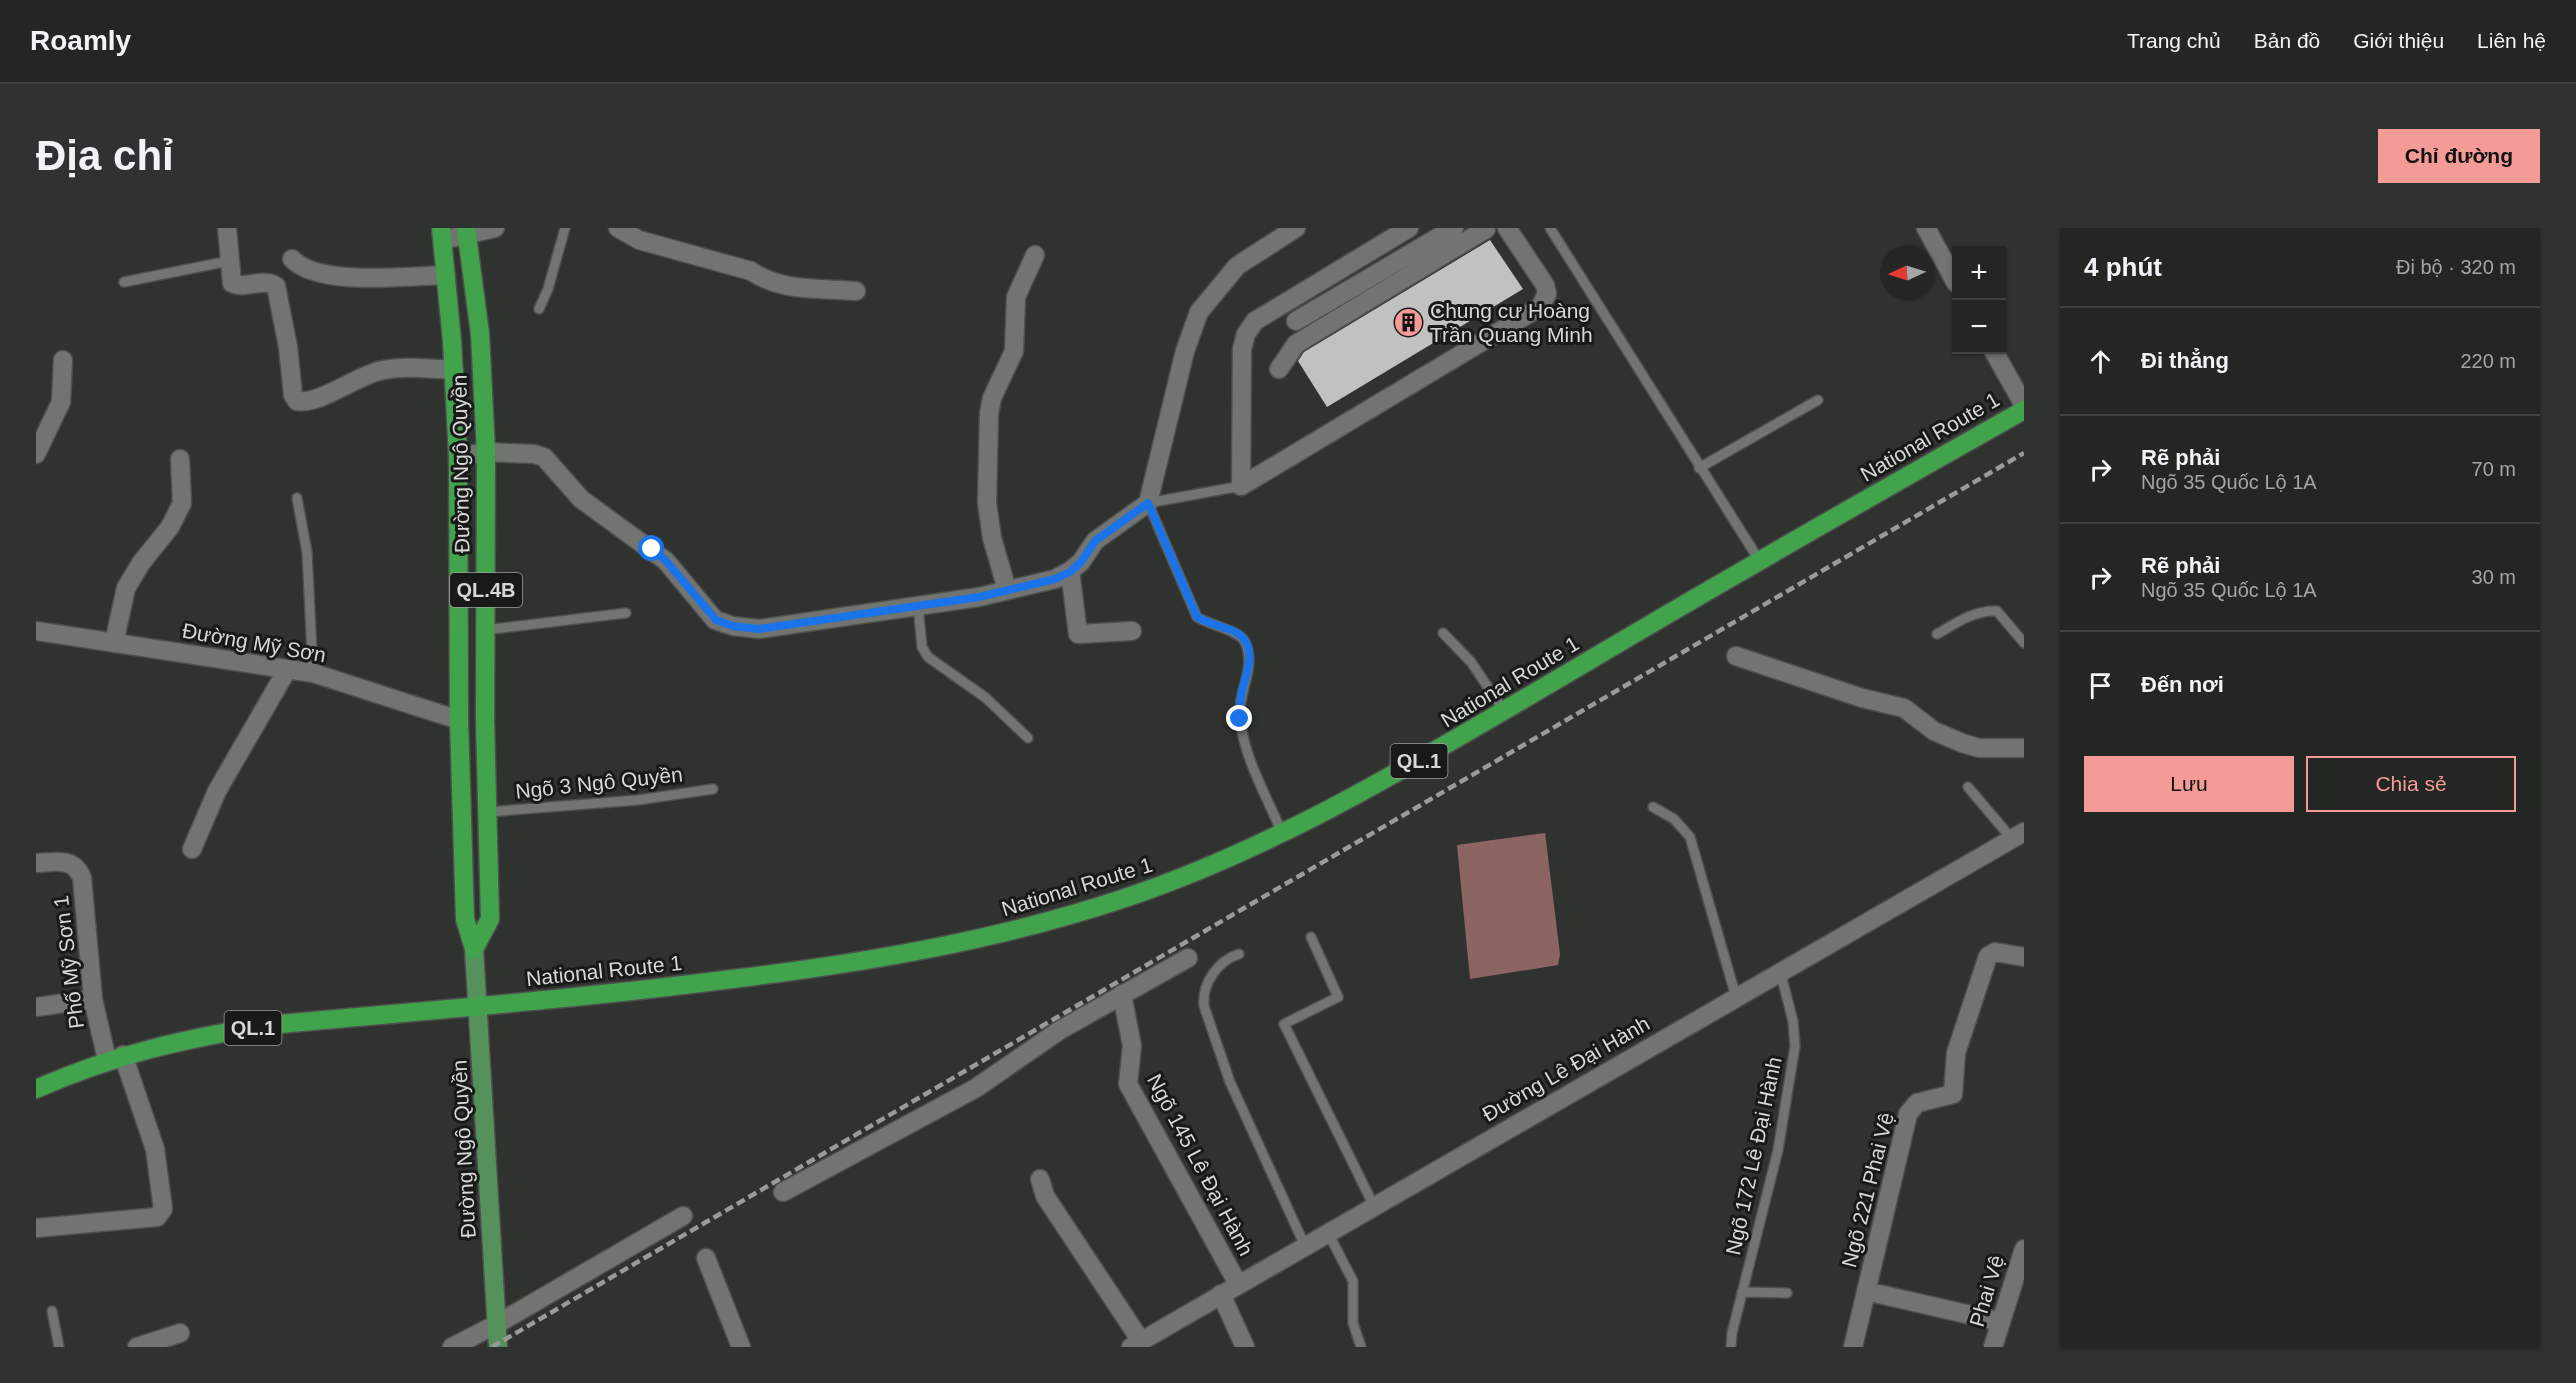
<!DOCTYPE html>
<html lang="vi">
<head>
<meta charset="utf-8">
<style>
  body { margin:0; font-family:Arial,sans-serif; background:#2f3230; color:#f1f3f6 }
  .controls { position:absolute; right:18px; top:18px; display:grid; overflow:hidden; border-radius:0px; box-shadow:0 2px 4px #0004 }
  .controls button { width:54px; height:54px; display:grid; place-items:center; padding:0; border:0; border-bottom:2px solid #404341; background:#232623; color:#f1f3f6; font:30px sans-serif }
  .compass { position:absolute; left:1844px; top:18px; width:54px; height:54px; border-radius:50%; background:#232623; box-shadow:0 2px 4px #0004; rotate:266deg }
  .stop { position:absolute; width:18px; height:18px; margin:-14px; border:4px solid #1a73e8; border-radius:50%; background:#fff }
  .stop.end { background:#1a73e8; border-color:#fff; box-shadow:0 2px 6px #0008 }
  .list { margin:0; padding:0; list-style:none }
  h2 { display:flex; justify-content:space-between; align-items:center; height:78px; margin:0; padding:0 24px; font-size:26px }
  h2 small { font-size:20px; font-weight:400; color:#a3a5a6 }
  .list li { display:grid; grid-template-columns:39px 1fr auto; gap:18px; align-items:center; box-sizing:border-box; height:108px; padding:0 24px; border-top:2px solid #404341 }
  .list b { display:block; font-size:22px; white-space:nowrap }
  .list p { margin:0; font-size:20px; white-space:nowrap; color:#a3a5a6 }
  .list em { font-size:20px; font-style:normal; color:#a3a5a6 }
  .actions { display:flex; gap:12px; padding:18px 24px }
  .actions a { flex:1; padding:14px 0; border:2px solid #f59b97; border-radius:0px; text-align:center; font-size:21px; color:#f59b97 }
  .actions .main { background:#f59b97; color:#111 }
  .icon { flex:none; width:33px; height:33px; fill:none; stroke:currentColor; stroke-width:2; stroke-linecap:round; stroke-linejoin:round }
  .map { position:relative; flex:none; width:1988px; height:1119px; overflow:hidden; border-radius:0px }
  header { display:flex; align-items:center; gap:36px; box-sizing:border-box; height:84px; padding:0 30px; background:#232623; border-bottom:2px solid #404341 }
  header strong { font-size:28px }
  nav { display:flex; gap:33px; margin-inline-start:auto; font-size:21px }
  .intro { display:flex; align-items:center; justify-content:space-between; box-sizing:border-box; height:144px; padding:0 36px }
  h1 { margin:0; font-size:42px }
  .button { padding:15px 27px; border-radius:0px; background:#f59b97; color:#111; font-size:21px; font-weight:700 }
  main { display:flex; gap:36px; padding:0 36px }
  aside { flex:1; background:#232623; border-radius:0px; box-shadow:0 2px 4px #0004 }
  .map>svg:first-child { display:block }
</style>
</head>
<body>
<header>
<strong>Roamly</strong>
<nav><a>Trang chủ</a><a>Bản đồ</a><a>Giới thiệu</a><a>Liên hệ</a></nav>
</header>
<div class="intro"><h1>Địa chỉ</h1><a class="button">Chỉ đường</a></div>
<main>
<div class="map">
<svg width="1988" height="1119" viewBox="0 0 1988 1119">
  <rect width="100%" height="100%" fill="#2f322f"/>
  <path fill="#8c6563" d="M1509,605L1524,726L1522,737L1434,751L1421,617Z"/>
  <path fill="#bfc2bf" d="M1454,12L1487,61L1291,179L1262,133L1268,124Z"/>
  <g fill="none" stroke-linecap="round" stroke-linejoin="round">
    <defs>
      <path id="lane" d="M1514,0L1723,332
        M88,54L193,33
        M503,81L512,61L529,0
        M1663,240L1782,172
        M1205,258L1112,275L1161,389C1173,397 1203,402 1209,414C1221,441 1201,464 1204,491C1208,530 1231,569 1246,605
        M261,270L271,324L277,445
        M882,378L886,419L892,429L950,470L992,510
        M449,402L590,385
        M1407,405L1435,434L1468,483
        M1901,406C1920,395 1938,382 1961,383L1988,415
        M1932,559L1976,611
        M1617,579L1638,591L1654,609L1700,769
        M451,584L602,572L677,561
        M1275,709L1302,769L1248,796L1338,978
        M1203,726C1181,733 1166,756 1168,778L1194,854L1269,1018
        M1292,1005L1317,1053V1095L1325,1119
        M1706,1064L1751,1065
        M16,1083L23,1119
        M1695,1119L1696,1105L1742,922L1759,818L1757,793L1744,743"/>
      <path id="street" d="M191,0L196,55C210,62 226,49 240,58L252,119L257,167L261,173C283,177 319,149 343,143C366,137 394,141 418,142
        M582,0L603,12L715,43C745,64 785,60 820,63
        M1890,0L1920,55
        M407,12L459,0
        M256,31C283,59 371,48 410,47
        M1260,93L1418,0
        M1957,122L1988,177
        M1243,141L1260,116L1450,1
        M0,226L25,174L27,132
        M422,229L450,224L498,226L508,229L545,271L630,333L679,392L697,398L723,401L943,369L1019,351L1034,343L1045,334L1059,313L1112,275L1149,123L1163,84L1201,38L1260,0
        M1205,258L1504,79L1511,66L1509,57L1471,0
        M1205,258L1206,121L1210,106L1219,93L1373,0
        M1034,343L1042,406L1096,403
        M971,362L956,310L951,275L953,186L956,170L978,123L980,69L999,27
        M78,415L90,360L105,335L134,299L146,275L144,231
        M1700,428L1826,470L1868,480L1898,503L1926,515L1943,520H1988
        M156,621L181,563L251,442
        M0,635C20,634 38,629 46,650L57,771L71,832
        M1086,766L1096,818L1092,856L1202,1056
        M0,779L57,771
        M1004,951L1009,968L1105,1113
        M747,964L940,860L1024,802L1152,730
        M0,1000L121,989L127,981L119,921L87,827
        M670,1030L705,1119
        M1830,1063L1965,1094
        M1185,1066L1209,1119
        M101,1119L144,1105
        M416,1119L461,1096L647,988
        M1817,1119L1872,886L1881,875L1917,866L1920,825L1952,728L1959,724L1988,729"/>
      <path id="secondary" d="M0,403L277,445L423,492
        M1095,1119L1988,604
        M1957,1119L1988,1021"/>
      <path id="primary" d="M438,721L462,1119"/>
      <path id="highway" d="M405,0L416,113L422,229L423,492L429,691L438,721
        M430,0L444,106L450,224L449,492L454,691L438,721
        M0,861C80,826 147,811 232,797C386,783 541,771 696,751C828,735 959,713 1086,671C1243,619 1385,531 1527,448C1679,357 1834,269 1988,182"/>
    </defs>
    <use href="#lane" stroke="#4d4f4d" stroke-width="12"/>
    <use href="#street" stroke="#4d4f4d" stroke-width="21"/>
    <use href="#secondary" stroke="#4d4f4d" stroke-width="21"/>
    <use href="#primary" stroke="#4d4f4d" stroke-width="21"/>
    <use href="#highway" stroke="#4d4f4d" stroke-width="21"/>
    <use href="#lane" stroke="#717471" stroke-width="9"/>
    <use href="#street" stroke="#717471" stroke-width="18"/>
    <use href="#secondary" stroke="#717471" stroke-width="18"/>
    <use href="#primary" stroke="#54915b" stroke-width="18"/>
    <use href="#highway" stroke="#41a44d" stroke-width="18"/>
    <path stroke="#999b99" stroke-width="4.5" stroke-dasharray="9 4.5" stroke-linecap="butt" d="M456,1119L1988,225"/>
  </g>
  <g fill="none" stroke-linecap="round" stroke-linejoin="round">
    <path stroke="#1a73e8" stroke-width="8" d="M616,321L630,333L680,392L697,398L723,401L943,369L1019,351L1034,344L1045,334L1059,313L1112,275L1161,389C1173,397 1194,399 1204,407C1223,423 1208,450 1205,468C1204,475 1204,484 1204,491"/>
  </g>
  <defs>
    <symbol id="building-disc" viewBox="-11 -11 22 22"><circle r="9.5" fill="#f59b97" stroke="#181918"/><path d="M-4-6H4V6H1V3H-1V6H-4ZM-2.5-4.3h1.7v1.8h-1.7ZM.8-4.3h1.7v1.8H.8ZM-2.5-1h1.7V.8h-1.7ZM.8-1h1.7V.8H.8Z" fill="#111"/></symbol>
  </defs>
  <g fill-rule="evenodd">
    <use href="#building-disc" x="1356" y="78" width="33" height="33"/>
  </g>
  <g text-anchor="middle" stroke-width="6" stroke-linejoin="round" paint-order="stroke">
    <g fill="#181918" stroke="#9d9f9d" stroke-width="1.5">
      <rect x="414" y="345" width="72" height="34" rx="4.5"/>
      <rect x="1354.5" y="516" width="57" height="34" rx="4.5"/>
      <rect x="188.5" y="783" width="57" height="34" rx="4.5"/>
    </g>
    <g font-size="20" font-weight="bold" fill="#d6d8d6">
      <text x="450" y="369">QL.4B</text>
      <text x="1383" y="540">QL.1</text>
      <text x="217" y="807">QL.1</text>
    </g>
    <g font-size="21" fill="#d6d8d6" stroke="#181918" text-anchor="start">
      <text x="1394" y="90">Chung cư Hoàng<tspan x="1394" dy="24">Trần Quang Minh</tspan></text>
    </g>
    <g font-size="21" fill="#d6d8d6" stroke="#181918">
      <text transform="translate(1894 209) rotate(-30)" y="7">National Route 1</text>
      <text transform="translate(425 236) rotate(-91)" y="7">Đường Ngô Quyền</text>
      <text transform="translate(218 415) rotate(10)" y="7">Đường Mỹ Sơn</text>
      <text transform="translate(1474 454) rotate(-31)" y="7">National Route 1</text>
      <text transform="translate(563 555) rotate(-6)" y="7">Ngõ 3 Ngô Quyền</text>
      <text transform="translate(1041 659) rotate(-17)" y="7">National Route 1</text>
      <text transform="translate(33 734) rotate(-97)" y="7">Phố Mỹ Sơn 1</text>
      <text transform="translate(568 743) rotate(-6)" y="7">National Route 1</text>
      <text transform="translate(1530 841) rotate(-30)" y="7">Đường Lê Đại Hành</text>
      <text transform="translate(428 921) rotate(-93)" y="7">Đường Ngô Quyền</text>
      <text transform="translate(1718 928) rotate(-78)" y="7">Ngõ 172 Lê Đại Hành</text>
      <text transform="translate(1164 937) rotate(62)" y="7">Ngõ 145 Lê Đại Hành</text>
      <text transform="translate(1832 962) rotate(-76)" y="7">Ngõ 221 Phai Vệ</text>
      <text transform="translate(1951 1063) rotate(-73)" y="7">Phai Vệ</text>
    </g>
  </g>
</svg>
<div class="controls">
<button>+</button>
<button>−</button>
</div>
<svg class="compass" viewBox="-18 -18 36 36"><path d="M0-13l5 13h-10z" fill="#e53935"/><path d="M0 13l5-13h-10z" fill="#a3a5a6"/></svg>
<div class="stop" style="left:616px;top:321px"></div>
<div class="stop end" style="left:1204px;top:491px"></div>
</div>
<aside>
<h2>4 phút<small>Đi bộ · 320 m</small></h2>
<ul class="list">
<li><svg class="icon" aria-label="ahead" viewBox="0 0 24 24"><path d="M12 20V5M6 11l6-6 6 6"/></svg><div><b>Đi thẳng</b></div><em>220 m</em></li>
<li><svg class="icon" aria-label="right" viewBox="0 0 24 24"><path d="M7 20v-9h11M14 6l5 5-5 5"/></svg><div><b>Rẽ phải</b><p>Ngõ 35 Quốc Lộ 1A</p></div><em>70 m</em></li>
<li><svg class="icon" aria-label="right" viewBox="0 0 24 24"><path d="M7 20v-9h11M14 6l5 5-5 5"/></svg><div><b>Rẽ phải</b><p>Ngõ 35 Quốc Lộ 1A</p></div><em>30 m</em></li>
<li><svg class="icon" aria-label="arrive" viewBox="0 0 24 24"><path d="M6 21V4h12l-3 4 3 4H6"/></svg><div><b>Đến nơi</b></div></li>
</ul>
<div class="actions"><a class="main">Lưu</a><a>Chia sẻ</a></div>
</aside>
</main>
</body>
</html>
